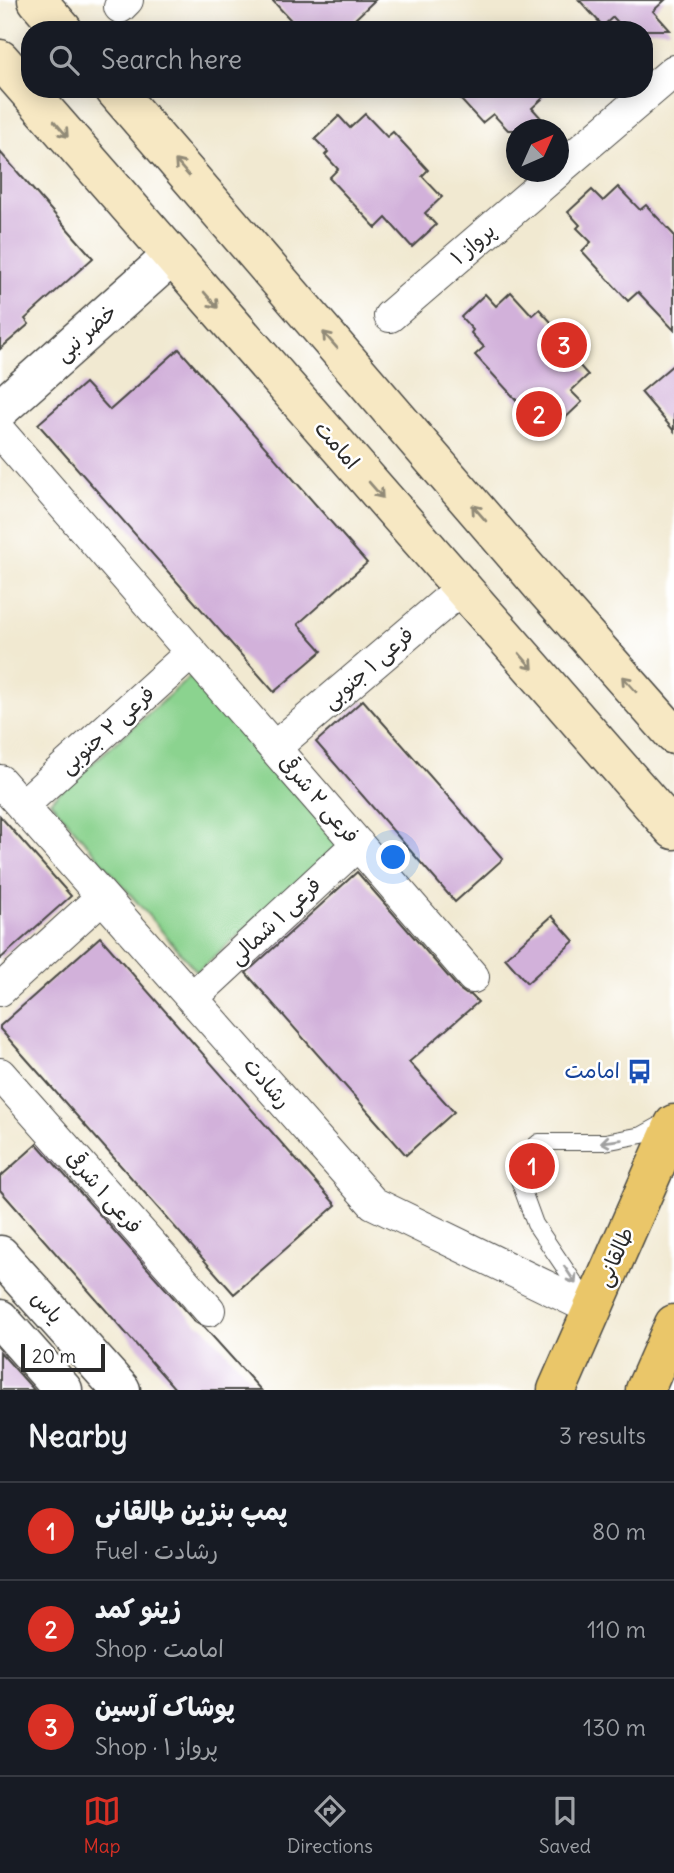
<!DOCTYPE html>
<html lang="en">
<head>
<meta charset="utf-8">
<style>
  body { margin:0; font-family:Delius,"Playpen Sans Arabic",sans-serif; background:#242831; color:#f1f3f6 }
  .compass { position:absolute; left:506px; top:119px; width:63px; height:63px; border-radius:50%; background:#171b24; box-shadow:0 4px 18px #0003; rotate:45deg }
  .scale { position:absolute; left:21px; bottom:18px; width:84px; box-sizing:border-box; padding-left:7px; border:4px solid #2b2b2b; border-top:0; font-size:19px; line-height:24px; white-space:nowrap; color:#2b2b2b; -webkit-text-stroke:5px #fff; paint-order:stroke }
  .you { position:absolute; left:394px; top:858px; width:24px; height:24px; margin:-18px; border:5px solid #fff; border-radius:50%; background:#1a73e8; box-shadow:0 0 0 10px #1a73e833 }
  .badge { display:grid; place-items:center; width:46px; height:46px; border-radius:50%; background:#d93025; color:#fff; font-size:23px; font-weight:700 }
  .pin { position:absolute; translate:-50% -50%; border:4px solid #fff; box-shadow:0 2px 7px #0006 }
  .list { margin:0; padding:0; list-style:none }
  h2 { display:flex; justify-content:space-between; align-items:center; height:91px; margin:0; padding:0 28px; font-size:30px }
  h2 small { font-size:23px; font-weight:400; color:#9ea1a6 }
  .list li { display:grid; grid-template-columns:46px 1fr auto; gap:21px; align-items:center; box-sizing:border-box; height:98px; padding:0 28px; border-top:2px solid #363941 }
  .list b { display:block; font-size:26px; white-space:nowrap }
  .list p { margin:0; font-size:23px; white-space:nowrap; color:#9ea1a6 }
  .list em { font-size:23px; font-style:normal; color:#9ea1a6 }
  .icon { flex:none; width:38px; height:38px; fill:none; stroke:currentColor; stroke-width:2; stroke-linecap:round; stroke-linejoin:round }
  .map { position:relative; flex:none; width:674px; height:1390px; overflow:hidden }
  .search { position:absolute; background:#171b24; box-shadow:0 4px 18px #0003; left:21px; right:21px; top:21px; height:77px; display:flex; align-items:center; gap:18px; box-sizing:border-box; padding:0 24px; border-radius:28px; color:#9ea1a6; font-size:26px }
  .sheet { height:385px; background:#171b24 }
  nav { display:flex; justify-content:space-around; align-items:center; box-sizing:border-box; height:98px; border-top:2px solid #363941; background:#171b24; font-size:19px; color:#9ea1a6 }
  nav a { display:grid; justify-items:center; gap:4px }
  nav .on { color:#d93025 }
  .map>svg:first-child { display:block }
</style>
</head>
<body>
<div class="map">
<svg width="674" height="1390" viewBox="0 0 674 1390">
  <rect width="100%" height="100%" fill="#fff"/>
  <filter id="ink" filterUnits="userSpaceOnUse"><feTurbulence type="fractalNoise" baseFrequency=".0143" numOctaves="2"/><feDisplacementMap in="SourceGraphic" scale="14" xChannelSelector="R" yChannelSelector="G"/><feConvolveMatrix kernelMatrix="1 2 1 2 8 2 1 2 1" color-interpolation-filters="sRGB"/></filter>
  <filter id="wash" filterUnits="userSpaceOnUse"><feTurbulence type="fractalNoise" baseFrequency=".00686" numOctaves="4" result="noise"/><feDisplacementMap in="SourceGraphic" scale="28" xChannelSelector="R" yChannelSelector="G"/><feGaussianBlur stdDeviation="1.57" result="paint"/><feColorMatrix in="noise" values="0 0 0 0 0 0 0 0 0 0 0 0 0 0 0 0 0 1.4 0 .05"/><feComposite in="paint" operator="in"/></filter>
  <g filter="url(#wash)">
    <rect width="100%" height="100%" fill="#f1e9d1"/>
    <path fill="#8bd38f" stroke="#5b7f5d" stroke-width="2" d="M192,675L341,845L197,972L50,801Z"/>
    <g id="blocks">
      <path fill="#d2b1da" d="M272,0H375L354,20L363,30H300Z
        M579,0H665L653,11L670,30H625L613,17L603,26Z
        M451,89H553L532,108L552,130H508L493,114L482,123Z
        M365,114L387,137L393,132L428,170L422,176L442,197L425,213L436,225L412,247L386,218L376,228L329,178L338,169L325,155L328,152L315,139L339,116L350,128Z
        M0,152L93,258L25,319L29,324L0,349Z
        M618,187L640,210L646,205L674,235V330L638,292L628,301L582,251L591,242L577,228L580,225L568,212L592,190L603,201Z
        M511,292L532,315L539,309L574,347L568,353L588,375L571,391L582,402L558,425L531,396L521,405L475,355L484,347L471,333L473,330L461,317L485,294L496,306Z
        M179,349L367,563L298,624L322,651L274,692L38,424L85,383L110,410Z
        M674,364V431L641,392Z
        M363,700L503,859L455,902L316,742Z
        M0,816L71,896L0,959Z
        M357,872L459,989L466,994L471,995L478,1002L409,1062L454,1112L406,1155L246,973Z
        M552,916L574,941L527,983L505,958Z
        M100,937L336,1205L234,1294L0,1029V1026Z
        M37,1144L195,1322L205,1328L261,1390H176L0,1190V1177Z
        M0,1352L34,1390H0Z"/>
    </g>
  </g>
  <g filter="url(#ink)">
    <use href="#blocks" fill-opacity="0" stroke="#494844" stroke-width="2"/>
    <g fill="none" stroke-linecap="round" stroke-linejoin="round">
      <defs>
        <path id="service" d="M587,1301L535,1224L516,1172L525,1154L539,1142H605L642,1135L669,1120"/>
        <path id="minor" d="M120,7L127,0
          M558,170L674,71
          M390,316L557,172
          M0,432L473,977
          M274,748L462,588
          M0,781L373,1203L592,1309
          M22,806L191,653
          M0,990L102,897
          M192,998L358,844
          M0,1074L209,1310"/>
        <path id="tertiary" d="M0,409L172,256
          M0,1255L121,1390
          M0,1319L63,1390"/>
        <path id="secondary" d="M37,0L63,30
          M0,59L674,830
          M114,89L542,586L674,735"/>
        <path id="primary" d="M557,1390L674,1124
          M645,1390L674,1324"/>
      </defs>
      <use href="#service" stroke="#494844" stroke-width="18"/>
      <use href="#minor" stroke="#494844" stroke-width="34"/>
      <use href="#tertiary" stroke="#494844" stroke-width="41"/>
      <use href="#secondary" stroke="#494844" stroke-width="41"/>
      <use href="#primary" stroke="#494844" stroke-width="41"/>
      <use href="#service" stroke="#fff" stroke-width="16"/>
      <use href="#minor" stroke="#fff" stroke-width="32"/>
      <use href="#tertiary" stroke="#fff" stroke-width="38"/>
      <use href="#secondary" stroke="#f7e8c3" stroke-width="38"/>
      <use href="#primary" stroke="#eac669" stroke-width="38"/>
    </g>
    <defs><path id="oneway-shaft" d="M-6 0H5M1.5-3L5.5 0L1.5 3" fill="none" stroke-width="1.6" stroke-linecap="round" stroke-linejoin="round" transform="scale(1.75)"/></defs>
    <g stroke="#918a77">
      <use href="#oneway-shaft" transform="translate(61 129) rotate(49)"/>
      <use href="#oneway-shaft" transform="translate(182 168) rotate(-131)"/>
      <use href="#oneway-shaft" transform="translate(211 300) rotate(49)"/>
      <use href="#oneway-shaft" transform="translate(330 340) rotate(-131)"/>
      <use href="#oneway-shaft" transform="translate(376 490) rotate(49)"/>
      <use href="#oneway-shaft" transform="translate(479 513) rotate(-131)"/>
      <use href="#oneway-shaft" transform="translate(526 661) rotate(49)"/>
      <use href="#oneway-shaft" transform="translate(629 684) rotate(-132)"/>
    </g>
    <g stroke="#a0a0a0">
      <use href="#oneway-shaft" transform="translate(611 1141) rotate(172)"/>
      <use href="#oneway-shaft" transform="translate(570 1275) rotate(57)"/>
    </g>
  </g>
  <defs>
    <symbol id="bus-bare" viewBox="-9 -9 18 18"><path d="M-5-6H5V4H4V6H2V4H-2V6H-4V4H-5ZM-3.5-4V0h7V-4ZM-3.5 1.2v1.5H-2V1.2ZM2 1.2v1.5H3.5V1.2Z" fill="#1a4fb4" stroke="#fff" stroke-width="2.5" paint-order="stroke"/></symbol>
  </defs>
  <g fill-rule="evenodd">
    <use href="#bus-bare" x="622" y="1054" width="35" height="35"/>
  </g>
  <g text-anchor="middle" stroke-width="5" stroke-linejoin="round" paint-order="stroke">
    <g font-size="21" fill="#2b2b2b" stroke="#fff">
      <text transform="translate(473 244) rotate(-41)" y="7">پرواز ۱</text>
      <text transform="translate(86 333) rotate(-42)" y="7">خضر نبی</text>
      <text transform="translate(337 445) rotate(49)" y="7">امامت</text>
      <text transform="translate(368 668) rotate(-41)" y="7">فرعی ۱ جنوبی</text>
      <text transform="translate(107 730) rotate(-42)" y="7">فرعی ۲ جنوبی</text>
      <text transform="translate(319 799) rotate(49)" y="7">فرعی ۲ شرقی</text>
      <text transform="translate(275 921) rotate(-43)" y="7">فرعی ۱ شمالی</text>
      <text transform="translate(267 1083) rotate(49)" y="7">رشادت</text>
      <text transform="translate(104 1192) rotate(49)" y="7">فرعی ۱ شرقی</text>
      <text transform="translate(615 1257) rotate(-66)" y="7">طالقانی</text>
      <text transform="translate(47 1307) rotate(48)" y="7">یاس</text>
    </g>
    <g font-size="21" fill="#164399" stroke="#fff" text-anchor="end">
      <text x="620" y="1078">امامت</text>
    </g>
  </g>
</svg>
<svg class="compass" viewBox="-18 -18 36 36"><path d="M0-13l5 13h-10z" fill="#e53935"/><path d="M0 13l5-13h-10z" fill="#9ea1a6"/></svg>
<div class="scale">20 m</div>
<div class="you"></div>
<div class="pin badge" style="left:532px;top:1166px">1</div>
<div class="pin badge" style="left:539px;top:414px">2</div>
<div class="pin badge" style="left:564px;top:345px">3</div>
<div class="search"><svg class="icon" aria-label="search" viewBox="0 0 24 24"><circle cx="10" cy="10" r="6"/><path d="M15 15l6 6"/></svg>Search here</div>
</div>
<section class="sheet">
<h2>Nearby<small>3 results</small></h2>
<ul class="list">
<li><span class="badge">1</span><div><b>پمپ بنزین طالقانی</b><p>Fuel · رشادت</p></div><em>80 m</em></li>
<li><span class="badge">2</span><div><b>زینو کمد</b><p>Shop · امامت</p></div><em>110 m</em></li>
<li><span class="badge">3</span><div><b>پوشاک آرسین</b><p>Shop · پرواز ۱</p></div><em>130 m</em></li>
</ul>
</section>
<nav>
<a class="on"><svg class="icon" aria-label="map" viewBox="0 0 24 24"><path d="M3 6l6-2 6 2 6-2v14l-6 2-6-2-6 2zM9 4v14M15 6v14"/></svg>Map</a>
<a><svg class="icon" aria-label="directions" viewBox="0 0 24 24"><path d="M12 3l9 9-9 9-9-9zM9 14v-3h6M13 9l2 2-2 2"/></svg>Directions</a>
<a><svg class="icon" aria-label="saved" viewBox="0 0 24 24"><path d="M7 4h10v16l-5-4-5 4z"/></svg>Saved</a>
</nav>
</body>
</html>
